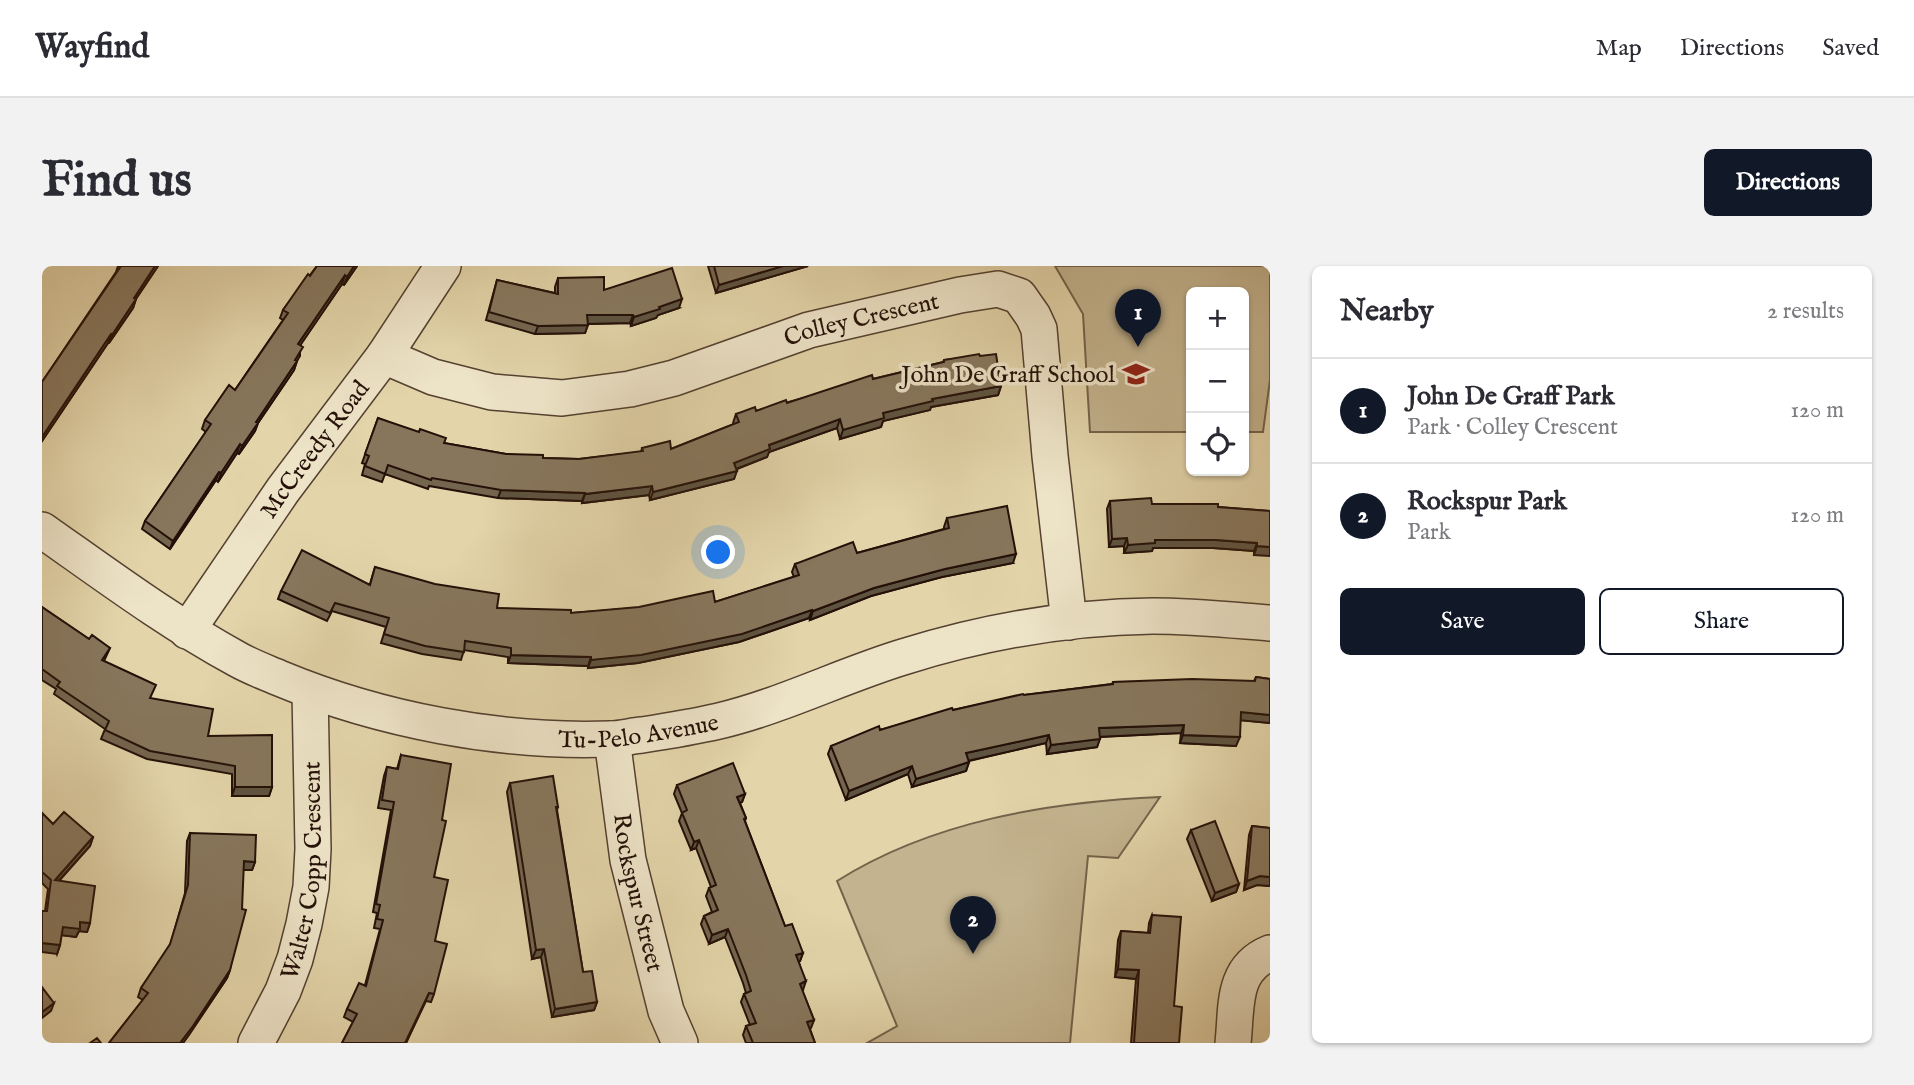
<!DOCTYPE html>
<html lang="en">
<head>
<meta charset="utf-8">
<style>
  body { margin:0; font-family:"IM FELL English",serif; background:#f2f2f3; color:#2b2b33 }
  .controls { position:absolute; right:21px; top:21px; display:grid; overflow:hidden; border-radius:10px; box-shadow:0 2px 5px #0004 }
  .controls button { width:63px; height:63px; display:grid; place-items:center; padding:0; border:0; border-bottom:2px solid #e1e1e2; background:#fff; color:#2b2b33; font:35px sans-serif }
  .you { position:absolute; left:677px; top:287px; width:24px; height:24px; margin:-18px; border:5px solid #fff; border-radius:50%; background:#1a73e8; box-shadow:0 0 0 10px #1a73e833 }
  .badge { display:grid; place-items:center; width:46px; height:46px; border-radius:50%; background:#111827; color:#fff; font-size:23px; font-weight:700 }
  .pin { position:absolute; translate:-50% -58px; filter:drop-shadow(0 2px 4px #0008) }
  .pin::after { content:''; position:absolute; top:37px; width:24px; height:21px; background:inherit; clip-path:polygon(0 0,100% 0,50% 100%) }
  .list { margin:0; padding:0; list-style:none }
  h2 { display:flex; justify-content:space-between; align-items:center; height:91px; margin:0; padding:0 28px; font-size:30px }
  h2 small { font-size:23px; font-weight:400; color:#7c7c81 }
  .list li { display:grid; grid-template-columns:46px 1fr auto; gap:21px; align-items:center; box-sizing:border-box; height:105px; padding:0 28px; border-top:2px solid #e1e1e2 }
  .list b { display:block; font-size:26px; white-space:nowrap }
  .list p { margin:0; font-size:23px; white-space:nowrap; color:#7c7c81 }
  .list em { font-size:23px; font-style:normal; color:#7c7c81 }
  .actions { display:flex; gap:14px; padding:21px 28px }
  .actions a { flex:1; padding:16px 0; border:2px solid #111827; border-radius:10px; text-align:center; font-size:24px; color:#111827 }
  .actions .main { background:#111827; color:#fff }
  .icon { flex:none; width:38px; height:38px; fill:none; stroke:currentColor; stroke-width:2; stroke-linecap:round; stroke-linejoin:round }
  .map { position:relative; flex:none; width:1228px; height:777px; overflow:hidden; border-radius:10px }
  header { display:flex; align-items:center; gap:42px; box-sizing:border-box; height:98px; padding:0 35px; background:#fff; border-bottom:2px solid #e1e1e2 }
  header strong { font-size:33px }
  nav { display:flex; gap:38px; margin-inline-start:auto; font-size:24px }
  .intro { display:flex; align-items:center; justify-content:space-between; box-sizing:border-box; height:168px; padding:0 42px }
  h1 { margin:0; font-size:49px }
  .button { padding:18px 32px; border-radius:10px; background:#111827; color:#fff; font-size:24px; font-weight:700 }
  main { display:flex; gap:42px; padding:0 42px }
  aside { flex:1; background:#fff; border-radius:10px; box-shadow:0 2px 5px #0004 }
  .map>svg:first-child { display:block }
</style>
</head>
<body>
<header>
<strong>Wayfind</strong>
<nav><a>Map</a><a>Directions</a><a>Saved</a></nav>
</header>
<div class="intro"><h1>Find us</h1><a class="button">Directions</a></div>
<main>
<div class="map">
<svg width="1228" height="777" viewBox="0 0 1228 777">
  <rect width="100%" height="100%" fill="#e3d4a9"/>
  <filter id="stains"><feTurbulence type="fractalNoise" baseFrequency=".00286" numOctaves="4"/><feColorMatrix values="0 0 0 0 .2 0 0 0 0 .09 0 0 0 0 .02 0 0 0 .5 -.17"/></filter>
  <radialGradient id="worn" r=".72"><stop offset=".6" stop-color="#630" stop-opacity="0"/><stop offset="1" stop-color="#630" stop-opacity=".3"/></radialGradient>
  <path fill="#c3b38e" stroke="#74624b" stroke-width="2" d="M1013,0H1228V114L1221,166H1202V26H1149V166H1048L1041,48Z
    M1118,531L1076,592L1046,590L1028,777H825L855,760L795,615C890,555 1007,536 1118,531Z"/>
  <g fill="none" stroke-linecap="round" stroke-linejoin="round">
    <defs>
      <g id="minor">
        <path id="s1" d="M342,90L391,111L450,126L520,132L588,123L632,112L767,64L918,29L956,23L977,30L991,50L997,63L1008,190L1027,356"/>
        <path id="s2" d="M0,264C64,309 127,356 195,393C209,401 223,406 237,412C338,454 458,477 568,473C578,473 589,470 600,469C626,465 651,461 677,455C740,440 799,410 861,391C941,366 1027,351 1111,350C1150,350 1189,354 1228,357"/>
        <path id="s3" d="M145,365L241,224L342,90L401,0"/>
        <path id="s4" d="M570,473L586,594L624,745L638,777"/>
        <path id="s5" d="M214,777L241,725L253,693L262,658L269,621L271,583L268,425"/>
        <path d="M1191,777C1195,742 1189,703 1228,687"/>
      </g>
    </defs>
    <use href="#minor" stroke="#544130" stroke-width="38"/>
    <use href="#minor" stroke="#ede3c7" stroke-width="35"/>
  </g>
  <path fill="#74654f" stroke="#241008" stroke-width="2" d="M76,0H116L94,33L91,42L67,77H66L0,175V116L74,6Z
    M275,0H315L302,19L300,18L258,79V90L255,95L252,104L216,157L213,165L197,188L195,187L176,216L174,214L128,283L100,263L103,255L164,166L160,163L163,154L193,124L241,54L238,52L241,44Z
    M666,0H766L674,27Z
    M516,12L562,24L637,42L616,49L614,52L589,60L588,57L546,58L543,67L493,68L444,54L455,14L513,27V21Z
    M938,90L959,120L956,129L889,141L888,144L841,155L839,161L798,173L795,162L727,186L725,191L695,203L692,213L608,234L607,229L540,237V235L456,232L387,220L386,223L343,208L340,216L320,209L323,198L320,197L336,152L402,177L464,188L501,192L537,193L599,186L600,182L629,183L692,158L691,157L694,148L714,145L831,113L901,96L902,94Z
    M1068,235L1110,238L1176,241L1228,245L1212,289V285L1171,282H1111L1110,285L1082,287V280L1067,281L1065,243Z
    M905,252L971,297L900,311L829,330L768,354L767,352L697,376L596,397L546,402V400L466,397V391L422,384L419,394L380,388L339,377L344,361L290,345L285,355L236,333L239,325L328,318L333,301L455,342L529,347L673,336L752,311L750,306L753,298L815,287L902,263V261Z
    M0,341L47,373L68,382L62,395L109,433L166,470L230,521L227,530H190V508L105,493L59,473L63,463L12,428L14,423L0,414Z
    M1214,411L1228,413V457L1198,454L1194,480L1138,477L1139,467L1058,471L1055,481L1005,488L1004,477L927,495V496L924,505L870,521L866,508L804,534L786,488L789,480L838,464L911,444L982,429L1070,418L1071,416L1212,415Z
    M359,489L400,554L392,611L393,675L392,728L389,736L384,735L364,777H300L311,756L302,751L305,743L323,719L338,663L332,662L335,647L331,646L349,544L336,542L342,510L345,501L355,503Z
    M468,517L516,541L515,544L541,706L555,736L552,744L510,751L499,691L490,693L465,526Z
    M635,519L703,528L700,536L698,537L704,552L703,555L743,660L761,687L758,695L757,696L761,724H760L772,754L768,763L773,777H704L701,769L704,760L708,759L699,736L702,728L704,727L701,717L683,671L667,678L659,658L662,650L670,646L664,630L667,622L669,621L654,582L649,584L637,555L640,547L632,528Z
    M0,547L11,558L51,571L48,580L17,615L48,657L45,666L37,665L34,671L19,669L18,679L15,688L3,645L6,623L0,617Z
    M1210,560L1228,562V620L1215,619L1202,624L1207,569Z
    M1149,564L1197,618L1194,626L1170,635L1145,573Z
    M148,567L213,596L210,604H201L188,704L185,712L141,777H67L101,734L96,731L99,722L128,680L143,627L145,575Z
    M1110,649L1132,740L1137,777H1089L1094,713L1073,711L1076,674L1079,665L1106,667L1107,657Z"/>
  <path fill="#5e5340" stroke="#241008" stroke-width="2" d="M113,0H116L89,40L92,32Z
    M312,0H315L302,19L305,11Z
    M741,0H766L674,27L677,19Z
    M303,9L300,18L253,87L256,78Z
    M94,33L91,42L67,77L70,69Z
    M640,33L637,42L616,49L614,52L589,60L592,51L617,41Z
    M545,49H591L588,57L542,58Z
    M546,59L543,67L493,68L496,60Z
    M69,68L66,77L0,175V171Z
    M255,95L252,104L216,157L213,165L197,188L200,180L214,156Z
    M959,120L956,129L889,141L888,144L841,155L839,161L798,173L801,164L841,147L890,133Z
    M798,153L795,162L727,186L725,191L689,205L692,197L727,179Z
    M198,178L195,187L176,216L179,207Z
    M695,205L692,213L608,234L611,226Z
    M177,206L174,214L128,283L131,275Z
    M610,220L607,229L540,237L543,228Z
    M459,224L543,227L540,235L456,232Z
    M1085,272L1082,280L1067,281L1070,273Z
    M1113,274H1174L1215,277L1212,285L1171,282H1111L1110,285L1082,287L1086,279Z
    M1215,280L1228,281V290L1212,289Z
    M974,288L971,297L900,311L829,330L768,354L771,345L832,322L903,303Z
    M770,344L767,352L697,376L596,397L546,402L549,394Z
    M469,389L549,391L546,400L466,397Z
    M1199,446L1228,449V457L1195,454Z
    M1142,459L1139,467L1054,471L1057,462Z
    M1007,469L1004,477L921,496L924,487Z
    M1141,469L1198,471L1194,480L1138,477Z
    M1058,473L1055,481L1005,488L1009,479Z
    M927,496L924,505L870,521L874,513Z
    M870,500L866,508L804,534L807,525Z
    M193,521H230L227,530H190Z
    M703,528L700,536L692,539L695,531Z
    M51,571L48,580L9,623L13,614Z
    M657,574L654,582L649,584L652,576Z
    M202,595L213,596L210,604H199Z
    M1218,610L1228,611V620L1215,619L1202,624L1205,615Z
    M1197,618L1194,626L1170,635L1173,627Z
    M38,656L48,657L45,666L37,665L34,671L18,669L21,661Z
    M686,663L683,671L667,678L670,669Z
    M0,677L18,679L15,688L0,686Z
    M502,683L499,691L490,693L494,684Z
    M761,687L758,695L751,698L754,689Z
    M1076,703L1097,704L1094,713L1073,711Z
    M188,704L185,712L147,769L141,777H138Z
    M764,715L761,724L755,726L758,718Z
    M387,727L364,777H363Z
    M555,736L552,744L510,751L513,743Z
    M12,737L9,745L0,752V746Z
    M772,754L769,762L762,765L765,756Z"/>
  <path fill="#87765c" stroke="#241008" stroke-width="2" d="M79,0H113L92,32L94,33L70,69L69,68L0,171V116Z
    M275,0H312L305,11L303,9L256,78L261,81L253,94L255,95L214,156L216,157L200,180L198,178L179,207L177,206L131,275L103,255L169,158L163,154L187,119L193,124L246,47L241,44L266,8L268,10Z
    M672,0H741L677,19Z
    M630,2L640,33L617,41L618,43L592,51L591,49H545L546,59L496,60L447,46L455,14L516,28V12L562,11V24Z
    M937,88L938,90L954,88L959,120L890,133L891,135L841,147L842,152L801,164L798,153L727,179L728,183L692,197L695,205L611,226L610,220L543,228V227L459,224L390,212L389,214L346,199L343,208L323,200L327,190L323,188L336,152L377,166L378,163L404,172L402,177L464,188L501,189V192L537,193L601,185L600,182L628,175L629,183L697,156L694,148L713,141L714,145L744,134L745,137L830,109L831,113L902,96V94Z
    M1109,232L1110,238H1176V241L1228,245V281L1215,280V277L1174,274H1113V277L1086,279L1085,272L1070,273L1068,235Z
    M965,240L974,288L903,303L832,322L771,345L770,344L700,368L599,389L549,394V391L469,389V382L423,375L422,386L383,380L342,368L347,352L293,337L288,347L239,325L260,284L328,319L333,301L393,318L457,328L455,342L529,344V347L597,341L671,325L673,336L757,309L753,298L811,276L815,287L907,262L905,252Z
    M0,341L47,373L50,369L68,382L60,394L114,419L108,432L171,443L166,470L230,469V521H193V500L108,485L63,464L67,455L15,420L18,416L0,403Z
    M1214,411L1228,413V449L1199,446L1198,471L1141,469L1142,459L1057,462L1058,473L1009,479L1007,469L924,487L927,496L874,513L870,500L807,525L789,480L837,460L838,464L910,442L911,444L981,428L982,429L1071,418V416L1150,413L1213,415Z
    M359,489L409,498L400,554L404,555L392,611L406,614L393,675L405,678L392,728L387,727L363,777H300L315,748L305,743L317,717L324,720L341,654L335,653L338,639L334,638L352,536L340,534L345,501L356,503Z
    M691,497L703,528L695,531L704,552L702,553L743,660L750,658L761,687L754,689L764,715L758,718L772,754L765,756L773,777H711L704,760L714,757L702,728L709,725L704,709L686,663L670,669L662,650L676,644L667,622L674,619L657,574L652,576L640,547L645,544L635,519Z
    M511,510L516,541H514L541,706L550,705L555,736L513,743L502,683L494,684L468,517Z
    M22,546L51,571L13,614L53,620L48,657L38,656V663L21,661L18,679L0,677V645H5L9,614L0,606V547L11,558Z
    M1173,555L1197,618L1173,627L1149,564Z
    M1210,560L1228,562V611L1218,610L1205,615Z
    M148,567L214,569L213,596L202,595L200,643L204,644L188,704L151,760L138,777H67L106,727L99,722L128,678L146,619Z
    M1110,649L1139,651L1132,740L1140,741L1137,777H1092L1097,704L1076,703L1079,665L1108,667Z
    M0,721L12,737L0,746Z
    M55,772L59,777H48Z"/>
  <defs>
    <symbol id="school-bare" viewBox="-9 -9 18 18"><path d="M0-5L7-2L0 1L-7-2ZM-4 1L0 2.5L4 1V4Q0 6-4 4Z" fill="#8f2418" stroke="#ede3c7" stroke-width="2.5" paint-order="stroke"/></symbol>
  </defs>
  <g fill-rule="evenodd">
    <use href="#school-bare" x="1075" y="89" width="38" height="38"/>
  </g>
  <g text-anchor="middle" stroke-width="7" stroke-linejoin="round" paint-order="stroke">
    <g font-size="24" fill="#241008" stroke="#ede3c7">
      <text dy="8" stroke="none"><textPath href="#s1" startOffset="495">Colley Crescent</textPath></text>
      <text dy="8" stroke="none"><textPath href="#s3" startOffset="222">McCreedy Road</textPath></text>
      <text dy="8" stroke="none"><textPath href="#s2" startOffset="648">Tu-Pelo Avenue</textPath></text>
      <text dy="8" stroke="none"><textPath href="#s5" startOffset="182">Walter Copp Crescent</textPath></text>
      <text dy="8" stroke="none"><textPath href="#s4" startOffset="156">Rockspur Street</textPath></text>
    </g>
    <g font-size="24" fill="#241008" stroke="#ede3c7" text-anchor="end">
      <text x="1073" y="116">John De Graff School</text>
    </g>
  </g>
  <rect width="100%" height="100%" filter="url(#stains)"/>
  <rect width="100%" height="100%" fill="url(#worn)"/>
</svg>
<div class="controls">
<button>+</button>
<button>−</button>
<button><svg class="icon" aria-label="locate" viewBox="0 0 24 24"><circle cx="12" cy="12" r="6"/><path d="M12 2v4M12 18v4M2 12h4M18 12h4"/></svg></button>
</div>
<div class="you"></div>
<div class="pin badge" style="left:1096px;top:81px">1</div>
<div class="pin badge" style="left:931px;top:688px">2</div>
</div>
<aside>
<h2>Nearby<small>2 results</small></h2>
<ul class="list">
<li><span class="badge">1</span><div><b>John De Graff Park</b><p>Park · Colley Crescent</p></div><em>120 m</em></li>
<li><span class="badge">2</span><div><b>Rockspur Park</b><p>Park</p></div><em>120 m</em></li>
</ul>
<div class="actions"><a class="main">Save</a><a>Share</a></div>
</aside>
</main>
</body>
</html>
